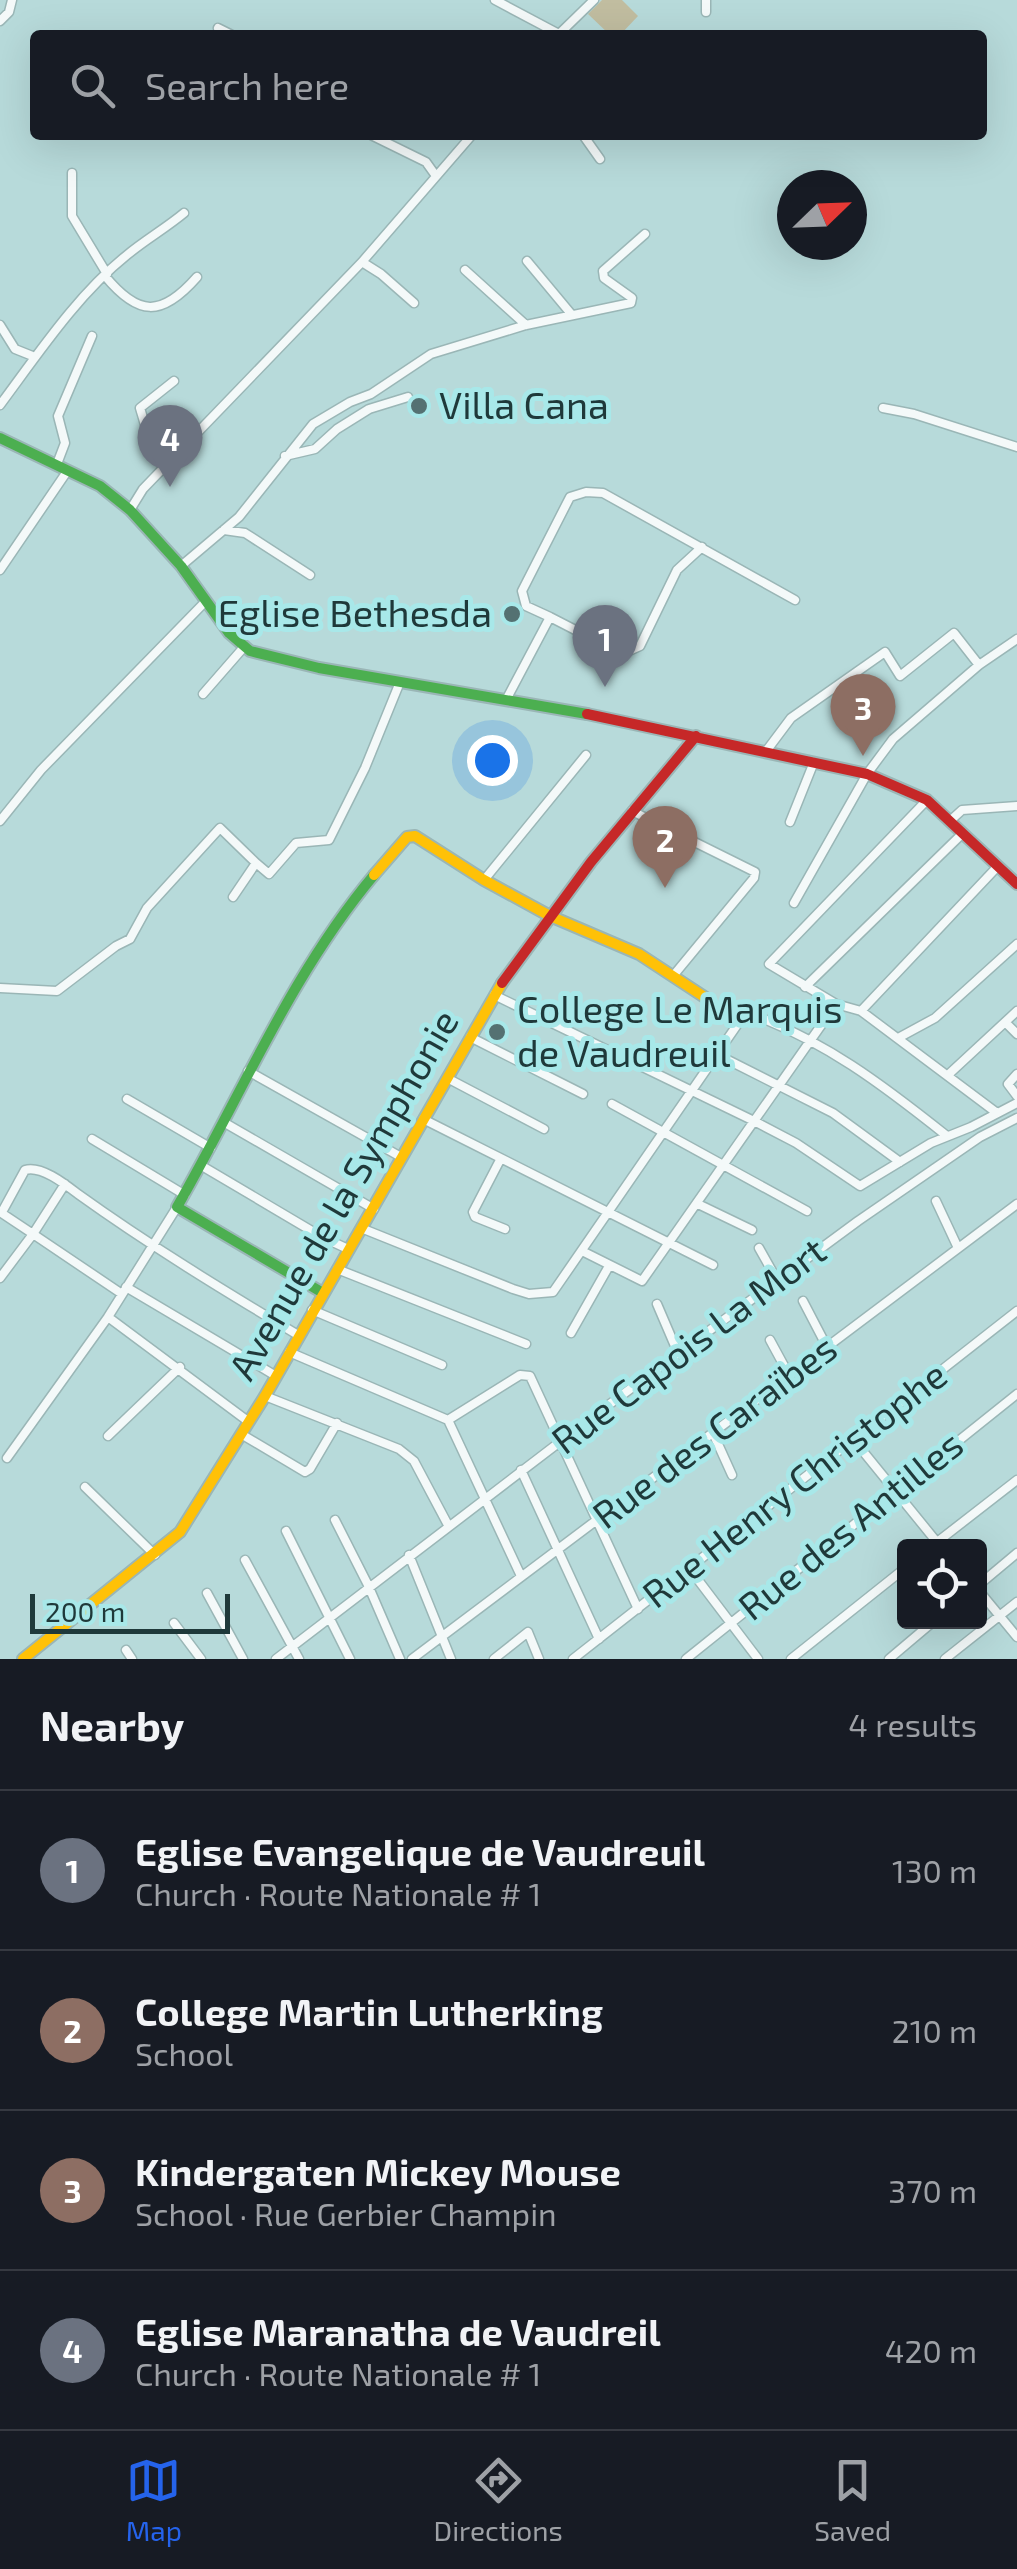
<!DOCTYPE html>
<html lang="en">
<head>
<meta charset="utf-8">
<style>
  body { margin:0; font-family:"Exo 2",sans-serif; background:#20242c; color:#f1f3f6 }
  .controls { position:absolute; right:30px; bottom:30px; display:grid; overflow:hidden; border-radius:10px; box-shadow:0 10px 40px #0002 }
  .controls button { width:90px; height:90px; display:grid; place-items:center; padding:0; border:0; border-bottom:2px solid #363941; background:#171b24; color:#f1f3f6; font:50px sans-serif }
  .compass { position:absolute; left:777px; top:170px; width:90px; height:90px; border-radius:50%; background:#171b24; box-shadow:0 10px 40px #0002; rotate:67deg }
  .scale { position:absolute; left:30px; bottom:25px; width:200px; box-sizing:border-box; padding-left:10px; border:5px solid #1f393a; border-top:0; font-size:28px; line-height:35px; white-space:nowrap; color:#1f393a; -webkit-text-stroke:8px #a8e8e9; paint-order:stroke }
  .you { position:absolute; left:492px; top:760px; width:35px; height:35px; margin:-25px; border:8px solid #fff; border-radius:50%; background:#1a73e8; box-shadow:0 0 0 15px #1a73e833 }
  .badge { display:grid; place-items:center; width:65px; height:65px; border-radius:50%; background:#2563eb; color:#fff; font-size:32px; font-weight:700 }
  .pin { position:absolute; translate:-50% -82px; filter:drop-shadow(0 2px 5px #0008) }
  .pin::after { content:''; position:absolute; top:52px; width:35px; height:30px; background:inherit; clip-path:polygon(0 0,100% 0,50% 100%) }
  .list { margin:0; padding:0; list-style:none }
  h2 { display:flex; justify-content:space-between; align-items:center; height:130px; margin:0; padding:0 40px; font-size:42px }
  h2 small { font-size:32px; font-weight:400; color:#9ea1a6 }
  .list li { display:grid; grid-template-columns:65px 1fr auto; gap:30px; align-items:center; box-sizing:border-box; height:160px; padding:0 40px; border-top:2px solid #363941 }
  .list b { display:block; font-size:38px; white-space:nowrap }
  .list p { margin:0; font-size:32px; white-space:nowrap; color:#9ea1a6 }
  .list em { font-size:32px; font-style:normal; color:#9ea1a6 }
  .icon { flex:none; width:55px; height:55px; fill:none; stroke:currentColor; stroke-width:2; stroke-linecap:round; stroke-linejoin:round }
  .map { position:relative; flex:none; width:1017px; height:1659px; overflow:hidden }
  .search { position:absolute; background:#171b24; box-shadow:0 10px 40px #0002; left:30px; right:30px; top:30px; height:110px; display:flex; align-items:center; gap:25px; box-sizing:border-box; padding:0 35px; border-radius:10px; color:#9ea1a6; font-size:38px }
  .sheet { height:770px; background:#171b24 }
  nav { display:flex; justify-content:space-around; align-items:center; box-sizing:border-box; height:140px; border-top:2px solid #363941; background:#171b24; font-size:28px; color:#9ea1a6 }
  nav a { display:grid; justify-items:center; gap:5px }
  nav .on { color:#2563eb }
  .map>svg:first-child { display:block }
</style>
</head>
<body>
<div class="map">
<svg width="1017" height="1659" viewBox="0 0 1017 1659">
  <rect width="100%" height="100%" fill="#b7dada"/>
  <path fill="#c1bda0" d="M602,0H622L638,16L620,35H610L588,14Z"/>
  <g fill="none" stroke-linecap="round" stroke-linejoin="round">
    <defs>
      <path id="street" d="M495,0L559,34
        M706,12V0
        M0,21L9,12L12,0
        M218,28L232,35
        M558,35L594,0
        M371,135L426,162L436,176
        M583,135L600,159
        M72,173V216L107,274
        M527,261L572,315
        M362,262L381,274L414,303
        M465,270L526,325
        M105,276C138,316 161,318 197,277
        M0,325L15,349L35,357
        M174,381L140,408L151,445L174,456
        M0,405C38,354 77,295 127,255C145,240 166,228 184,213
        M883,408L914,414L1017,447
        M285,456L315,449L337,429L369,409L408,397
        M57,464L65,443L58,416L92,336
        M130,510L143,489L362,262L472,135
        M224,530L245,533L310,575
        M181,566L239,517L313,424L350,402L371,394L431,354L526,325L631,303L632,298L604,278L603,271L645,234
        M0,570L68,470
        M550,617L622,654L640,646L677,570L702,547
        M203,694L244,647
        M506,700L550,617L526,606L522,591L570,497L586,492L603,493L795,600
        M767,750L791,718L885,652L900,676L954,633L979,665
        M927,800L769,964L836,1004L861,1011L997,1113
        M632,811L755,872L754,878L673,976
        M951,820L962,810L1017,806
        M0,821L41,770L205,602
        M790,822L814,762
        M484,880L586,755
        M233,897L256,863L269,874L296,843L329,840L365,768L400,682
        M794,903L867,774L893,739L979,665L1017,639
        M805,987L963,833
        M0,988L57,991L116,946L130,939L147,908L220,828L256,863
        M494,995L754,1121L796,1143L860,1186L931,1143L971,1127L1017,1103
        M861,1011L998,866
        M1005,1022L1017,1034
        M470,1037L583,1094
        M900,1037L935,1018L1017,944
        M716,1054L833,1113L900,1162
        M248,1071L401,1157
        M949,1074L1017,1011
        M1017,1074L1008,1084L1017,1096
        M447,1078L544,1129
        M127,1099L211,1148
        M612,1104L807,1211
        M423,1119L713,1265
        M225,1123L374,1209
        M92,1139L185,1195
        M500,1160L473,1212L475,1217L505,1229
        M202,1166L322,1237L348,1249
        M936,1201L958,1248
        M698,1204L752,1230
        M177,1207L108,1317L249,1422
        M0,1212L33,1234L65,1184
        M2,1212L25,1170C41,1165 65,1184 78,1194C149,1245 223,1290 298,1335
        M361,1228L513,1289L529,1294L553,1292L746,1012C824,1040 883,1085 947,1136
        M759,1248L777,1280
        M582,1251L642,1281L836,1004
        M337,1269L526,1344
        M0,1278L33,1234L122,1294
        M126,1287L276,1376
        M803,1301L827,1347
        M657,1304L678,1353
        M312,1310L442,1365
        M571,1333L609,1266
        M770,1340L789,1375
        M289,1352L448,1420L521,1576
        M265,1396L399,1449L414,1461L448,1525
        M448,1420L520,1375L530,1376L638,1609
        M713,1433L732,1475
        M241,1434L305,1472L310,1469L337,1423
        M108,1436L180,1367
        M853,1439L940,1546
        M7,1458L108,1317
        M521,1470L599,1639
        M85,1487L155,1555
        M335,1520L368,1585L400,1659
        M286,1531L350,1659
        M932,1546L1017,1480
        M409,1555L451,1659
        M245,1560L299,1659
        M689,1568L758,1659
        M980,1584L1017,1553
        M980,1592L1017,1637
        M207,1593L243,1659
        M174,1623L201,1659
        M126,1650L132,1659
        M276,1659L599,1412L858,1221L980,1137L1017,1118
        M412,1659L1017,1204
        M494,1659L528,1632L539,1659
        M573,1659L1017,1311
        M686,1659L1017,1394
        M791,1659L904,1569
        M889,1659L934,1621
        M945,1659L1017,1602"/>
      <path id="fast" d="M0,438L100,486L130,510L181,566L229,633L250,651L319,668L587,714
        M323,1293L177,1207C241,1096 291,974 374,875"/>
      <path id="slow" d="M374,875L407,837L415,836L484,880L550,916L639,954L706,998
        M23,1659L180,1532L265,1396L502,983"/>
      <path id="jam" d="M587,714L867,774L927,800L1017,884
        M502,983L591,862L696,736"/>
    </defs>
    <use href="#street" stroke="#9ab6b6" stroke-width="11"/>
    <use href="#fast" stroke="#9ab6b6" stroke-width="14"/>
    <use href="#slow" stroke="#9ab6b6" stroke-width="14"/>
    <use href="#jam" stroke="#9ab6b6" stroke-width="14"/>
    <use href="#street" stroke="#f4f9f9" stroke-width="8"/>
    <use href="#fast" stroke="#4caf50" stroke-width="10"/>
    <use href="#slow" stroke="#ffc107" stroke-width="10"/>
    <use href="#jam" stroke="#c62828" stroke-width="10"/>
  </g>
  <g fill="#547172" stroke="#a8e8e9" stroke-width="4">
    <circle cx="419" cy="406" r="10"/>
    <circle cx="512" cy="614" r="10"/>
    <circle cx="497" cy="1032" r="10"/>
  </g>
  <g text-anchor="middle" stroke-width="10" stroke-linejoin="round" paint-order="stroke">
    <g font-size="38" fill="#1f393a" stroke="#a8e8e9" text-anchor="start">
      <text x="439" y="419">Villa Cana</text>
      <text x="492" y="627" text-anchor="end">Eglise Bethesda</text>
      <text x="517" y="1023">College Le Marquis<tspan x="517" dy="44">de Vaudreuil</tspan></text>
    </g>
    <g font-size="38" fill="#1f393a" stroke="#a8e8e9">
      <text transform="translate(344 1195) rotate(-60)" y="13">Avenue de la Symphonie</text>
      <text transform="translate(689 1346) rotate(-37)" y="13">Rue Capois La Mort</text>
      <text transform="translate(715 1432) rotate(-37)" y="13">Rue des Caraïbes</text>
      <text transform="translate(795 1485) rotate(-38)" y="13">Rue Henry Christophe</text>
      <text transform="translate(851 1526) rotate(-39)" y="13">Rue des Antilles</text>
    </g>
  </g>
</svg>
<div class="controls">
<button><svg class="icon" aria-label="locate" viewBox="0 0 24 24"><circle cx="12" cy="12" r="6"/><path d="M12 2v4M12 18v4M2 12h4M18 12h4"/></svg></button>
</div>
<svg class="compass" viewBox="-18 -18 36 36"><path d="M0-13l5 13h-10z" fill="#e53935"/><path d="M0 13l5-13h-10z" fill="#9ea1a6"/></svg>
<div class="scale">200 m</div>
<div class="you"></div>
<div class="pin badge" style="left:605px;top:687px;background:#6b7280">1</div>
<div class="pin badge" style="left:665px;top:888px;background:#8d6e63">2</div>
<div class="pin badge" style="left:863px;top:756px;background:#8d6e63">3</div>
<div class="pin badge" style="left:170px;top:487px;background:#6b7280">4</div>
<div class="search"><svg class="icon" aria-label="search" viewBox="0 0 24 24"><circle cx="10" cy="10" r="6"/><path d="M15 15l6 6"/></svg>Search here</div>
</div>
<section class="sheet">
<h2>Nearby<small>4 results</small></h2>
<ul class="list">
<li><span class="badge" style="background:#6b7280">1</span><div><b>Eglise Evangelique de Vaudreuil</b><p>Church · Route Nationale # 1</p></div><em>130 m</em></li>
<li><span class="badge" style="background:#8d6e63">2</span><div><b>College Martin Lutherking</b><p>School</p></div><em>210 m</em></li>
<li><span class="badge" style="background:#8d6e63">3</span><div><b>Kindergaten Mickey Mouse</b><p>School · Rue Gerbier Champin</p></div><em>370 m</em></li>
<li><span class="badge" style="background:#6b7280">4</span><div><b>Eglise Maranatha de Vaudreil</b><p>Church · Route Nationale # 1</p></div><em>420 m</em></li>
</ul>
</section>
<nav>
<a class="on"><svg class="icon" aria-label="map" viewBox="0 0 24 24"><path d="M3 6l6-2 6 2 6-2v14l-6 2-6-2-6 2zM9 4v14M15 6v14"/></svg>Map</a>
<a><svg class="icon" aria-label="directions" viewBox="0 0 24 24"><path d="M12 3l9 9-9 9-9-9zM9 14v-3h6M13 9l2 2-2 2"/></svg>Directions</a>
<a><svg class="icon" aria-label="saved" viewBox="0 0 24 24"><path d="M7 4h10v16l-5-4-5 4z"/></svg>Saved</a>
</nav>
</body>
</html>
